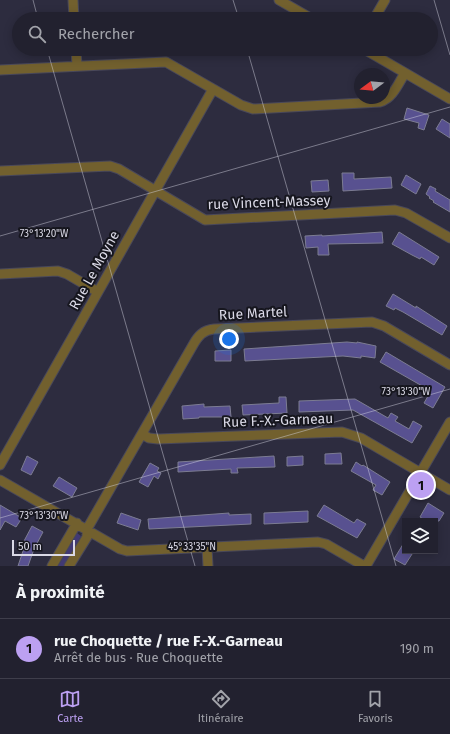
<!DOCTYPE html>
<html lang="fr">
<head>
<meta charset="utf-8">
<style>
  body { margin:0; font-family:"Fira Sans",sans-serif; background:#2a2937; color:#f1f3f6 }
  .controls { position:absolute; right:12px; bottom:12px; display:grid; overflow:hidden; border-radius:0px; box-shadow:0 2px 10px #0003 }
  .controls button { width:36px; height:36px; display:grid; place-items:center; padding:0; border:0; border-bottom:1px solid #3f3e4b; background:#22212f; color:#f1f3f6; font:20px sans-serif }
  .compass { position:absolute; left:354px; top:68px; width:36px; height:36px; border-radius:50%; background:#22212f; box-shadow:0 2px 10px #0003; rotate:254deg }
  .scale { position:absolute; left:12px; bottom:10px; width:63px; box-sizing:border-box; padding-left:4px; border:2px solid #dad9e6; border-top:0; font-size:11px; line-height:14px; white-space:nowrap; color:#dad9e6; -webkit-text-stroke:3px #16161e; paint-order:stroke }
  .you { position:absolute; left:229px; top:339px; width:14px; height:14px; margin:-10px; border:3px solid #fff; border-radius:50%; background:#1a73e8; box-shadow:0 0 0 6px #1a73e833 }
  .badge { display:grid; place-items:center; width:26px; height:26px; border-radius:50%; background:#bca0f2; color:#111; font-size:13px; font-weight:700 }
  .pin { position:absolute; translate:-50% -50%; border:2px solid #fff; box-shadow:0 1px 4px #0006 }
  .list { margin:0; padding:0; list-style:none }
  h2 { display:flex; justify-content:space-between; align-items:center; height:52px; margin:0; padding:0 16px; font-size:17px }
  h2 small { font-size:13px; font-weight:400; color:#a2a3aa }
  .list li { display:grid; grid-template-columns:26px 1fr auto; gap:12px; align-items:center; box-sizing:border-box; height:60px; padding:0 16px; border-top:1px solid #3f3e4b }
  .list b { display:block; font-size:15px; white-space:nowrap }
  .list p { margin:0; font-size:13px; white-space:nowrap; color:#a2a3aa }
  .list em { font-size:13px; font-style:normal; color:#a2a3aa }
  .icon { flex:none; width:22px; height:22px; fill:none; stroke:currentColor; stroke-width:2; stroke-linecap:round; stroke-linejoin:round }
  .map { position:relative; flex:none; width:450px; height:566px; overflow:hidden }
  .search { position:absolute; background:#22212f; box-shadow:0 2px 10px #0003; left:12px; right:12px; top:12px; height:44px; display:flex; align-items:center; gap:10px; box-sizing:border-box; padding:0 14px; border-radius:22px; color:#a2a3aa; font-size:15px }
  .sheet { height:112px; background:#22212f }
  nav { display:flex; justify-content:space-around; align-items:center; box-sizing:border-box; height:56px; border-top:1px solid #3f3e4b; background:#22212f; font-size:11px; color:#a2a3aa }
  nav a { display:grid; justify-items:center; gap:2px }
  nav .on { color:#bca0f2 }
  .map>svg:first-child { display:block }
</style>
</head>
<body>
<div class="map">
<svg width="450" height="566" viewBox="0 0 450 566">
  <rect width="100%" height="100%" fill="#2d2c3f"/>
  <path fill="#413974" d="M77,533L81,536L64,566H58Z"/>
  <path fill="#585190" stroke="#7c7c92" d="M407,108L429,115L424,130L418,128L419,123L404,119Z
    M442,119L450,124V138L436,129Z
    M342,173H354V179L391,177L392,188L343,191Z
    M406,175L421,184L416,194L401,185Z
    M328,180L329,191L312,192L311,181Z
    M430,186L436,189L435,191L450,200V212L433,202L434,201L429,198L430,197L426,194Z
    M382,232L383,243L328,244L329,255H318V247L306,248L305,236L322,235V236Z
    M399,232L439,257L434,265L421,257L420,259L412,255L392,244Z
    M393,294L416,308V306L447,326L442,335L403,312L395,308L394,310L386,306Z
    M347,342L357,343V342L376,346L375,358L361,356V358L343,356L245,361L244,349Z
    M231,350V361H215V351Z
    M386,352L445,387L433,408L424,403L431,391L380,362Z
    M279,397H286L287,413L243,415L242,405L279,403Z
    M355,399L388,418L391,413L398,417L395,421L409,429L413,421L422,426L412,443L353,410L299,412V401Z
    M204,404V407L230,406L231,417H199V418L183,419L182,406Z
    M341,453L342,464H325V454Z
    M27,456L38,462L31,475L21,470Z
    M274,456L275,467L237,468L238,473H231V469L178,472V462Z
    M303,456V465L287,466V457Z
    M356,462L362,466L363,465L390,482L382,495L373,490L376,485L351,471Z
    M150,463L159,468L157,471L161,473L158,479L154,476L148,487L139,482Z
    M59,477L77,488L72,497L53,486Z
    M428,503L444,513L439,521H427L420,517Z
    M0,505L22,518L16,527L5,521L0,530Z
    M324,505L354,523L357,519L366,524L357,538L317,516Z
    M308,511V522L264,524V513Z
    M121,513L141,520L138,530L117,523Z
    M229,513V515L251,514V524L149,529L148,519Z
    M32,526L43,532L34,549L28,566H18L26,542L24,541Z
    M405,541V551H414L405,565L394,559Z"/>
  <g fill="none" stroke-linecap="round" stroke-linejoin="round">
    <defs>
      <path id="street" d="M73,0L74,19
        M279,0L312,19
        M374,19L385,0
        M76,49L77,66
        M364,49L450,99
        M0,70L166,62L241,105L253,109L380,102C393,98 398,84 405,73
        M0,171L110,166L119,169L205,220L395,210L406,213L450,238
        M0,274L58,271L67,274L98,292
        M142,434L149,438L158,439L342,432L361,438L450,490
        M0,465L213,89
        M0,480L120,549L127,551L318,542L326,544L364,566
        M207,548L208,566
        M52,566L77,523
        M69,566L87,537V529L193,345C198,336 203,330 214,329L372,322L384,326L450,365
        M366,566L450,422"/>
    </defs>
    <use href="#street" stroke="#49485a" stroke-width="11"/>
    <use href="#street" stroke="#72602e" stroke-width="9"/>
  </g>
  <path fill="none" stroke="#dad9e6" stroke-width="1" stroke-opacity="0.45" d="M33,0L38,19M233,0L239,19M434,0L450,55M47,49L195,566M247,49L396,566M0,236L450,107M0,518L450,389"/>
  <g text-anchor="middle" stroke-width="4" stroke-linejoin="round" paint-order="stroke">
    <g font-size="14" fill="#dad9e6" stroke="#16161e">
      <text transform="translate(269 202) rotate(-2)" y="5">rue Vincent-Massey</text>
      <text transform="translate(94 270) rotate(-61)" y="5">Rue Le Moyne</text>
      <text transform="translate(253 313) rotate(-3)" y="5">Rue Martel</text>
      <text transform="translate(278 420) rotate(-2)" y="5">Rue F.-X.-Garneau</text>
    </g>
  </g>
  <g font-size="10" text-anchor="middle" fill="#dad9e6" stroke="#16161e" stroke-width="4" stroke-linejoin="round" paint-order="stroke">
    <text x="44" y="237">73°13'20"W</text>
    <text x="406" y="395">73°13'30"W</text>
    <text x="44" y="519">73°13'30"W</text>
    <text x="192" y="550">45°33'35"N</text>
  </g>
</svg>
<div class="controls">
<button><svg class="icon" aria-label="layers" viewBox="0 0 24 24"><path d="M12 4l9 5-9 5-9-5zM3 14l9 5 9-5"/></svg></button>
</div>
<svg class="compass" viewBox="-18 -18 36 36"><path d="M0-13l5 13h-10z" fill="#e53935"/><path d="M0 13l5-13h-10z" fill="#a2a3aa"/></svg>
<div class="scale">50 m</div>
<div class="you"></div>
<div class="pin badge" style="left:421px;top:485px">1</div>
<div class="search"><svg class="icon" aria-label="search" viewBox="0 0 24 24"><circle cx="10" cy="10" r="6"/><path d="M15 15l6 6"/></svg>Rechercher</div>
</div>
<section class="sheet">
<h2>À proximité<small></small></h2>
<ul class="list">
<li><span class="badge">1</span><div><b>rue Choquette / rue F.-X.-Garneau</b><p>Arrêt de bus · Rue Choquette</p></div><em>190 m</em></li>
</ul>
</section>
<nav>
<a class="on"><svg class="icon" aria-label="map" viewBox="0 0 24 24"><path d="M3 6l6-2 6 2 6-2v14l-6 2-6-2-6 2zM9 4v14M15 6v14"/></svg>Carte</a>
<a><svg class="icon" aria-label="directions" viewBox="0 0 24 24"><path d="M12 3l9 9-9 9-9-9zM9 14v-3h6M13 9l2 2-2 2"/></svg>Itinéraire</a>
<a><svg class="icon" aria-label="saved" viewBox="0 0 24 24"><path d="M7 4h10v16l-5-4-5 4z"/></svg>Favoris</a>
</nav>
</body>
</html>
